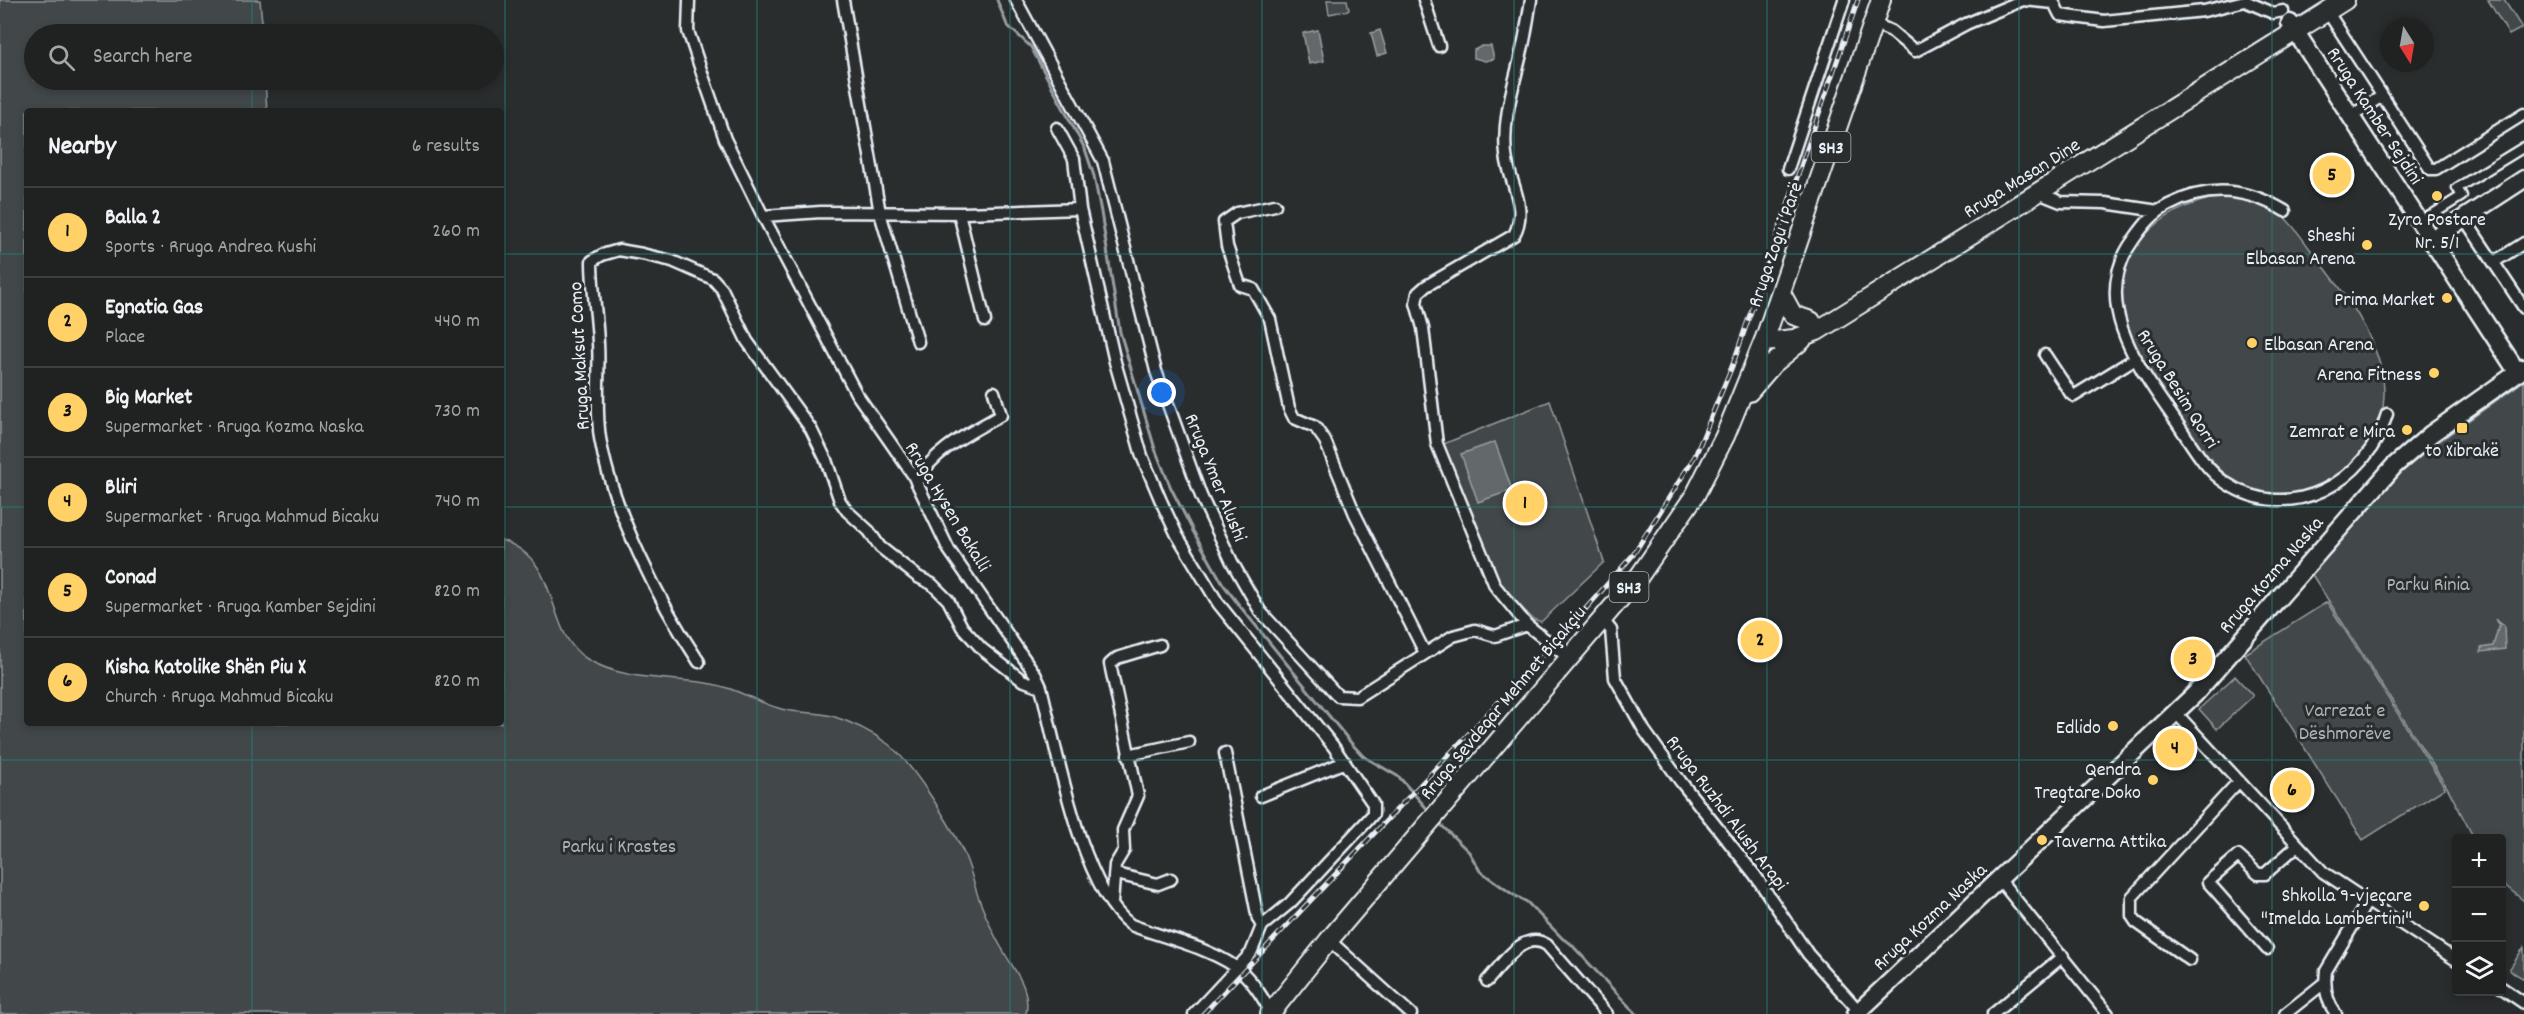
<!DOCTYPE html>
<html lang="en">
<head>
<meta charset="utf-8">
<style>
  body { margin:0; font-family:Dekko,sans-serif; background:#282a2a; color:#f1f3f6 }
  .controls { position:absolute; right:18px; bottom:18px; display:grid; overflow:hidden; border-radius:6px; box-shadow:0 3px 9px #0003 }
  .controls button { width:54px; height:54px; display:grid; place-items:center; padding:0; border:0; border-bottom:2px solid #3d3f40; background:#202222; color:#f1f3f6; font:30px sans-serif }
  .compass { position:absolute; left:2380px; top:18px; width:54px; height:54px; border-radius:50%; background:#202222; box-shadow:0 3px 9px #0003; rotate:169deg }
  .you { position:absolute; left:1162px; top:393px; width:21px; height:21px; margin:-15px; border:4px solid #fff; border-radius:50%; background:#1a73e8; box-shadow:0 0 0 9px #1a73e833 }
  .badge { display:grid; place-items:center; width:39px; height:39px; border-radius:50%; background:#ffd166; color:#111; font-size:20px; font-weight:700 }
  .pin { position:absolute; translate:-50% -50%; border:3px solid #fff; box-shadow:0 2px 6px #0006 }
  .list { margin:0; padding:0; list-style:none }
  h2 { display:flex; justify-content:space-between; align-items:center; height:78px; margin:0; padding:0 24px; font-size:26px }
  h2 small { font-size:20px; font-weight:400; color:#a2a4a5 }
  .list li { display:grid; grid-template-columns:39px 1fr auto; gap:18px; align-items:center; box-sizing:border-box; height:90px; padding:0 24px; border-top:2px solid #3d3f40 }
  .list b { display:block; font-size:22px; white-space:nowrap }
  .list p { margin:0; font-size:20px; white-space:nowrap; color:#a2a4a5 }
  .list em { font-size:20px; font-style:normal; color:#a2a4a5 }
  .icon { flex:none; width:33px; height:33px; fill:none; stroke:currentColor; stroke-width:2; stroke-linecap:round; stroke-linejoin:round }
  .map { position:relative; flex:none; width:2524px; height:1014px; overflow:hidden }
  .search { position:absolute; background:#202222; box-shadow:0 3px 9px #0003; left:24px; top:24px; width:480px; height:66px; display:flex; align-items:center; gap:15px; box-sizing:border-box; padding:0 21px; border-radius:33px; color:#a2a4a5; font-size:22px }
  .panel { position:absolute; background:#202222; box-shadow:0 3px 9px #0003; left:24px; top:108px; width:480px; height:618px; border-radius:6px }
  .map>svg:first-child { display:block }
</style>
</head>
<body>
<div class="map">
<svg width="2524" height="1014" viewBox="0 0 2524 1014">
  <rect width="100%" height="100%" fill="#2a2d2e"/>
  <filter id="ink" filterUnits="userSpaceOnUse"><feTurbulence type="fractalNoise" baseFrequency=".0167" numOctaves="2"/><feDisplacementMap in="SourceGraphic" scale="12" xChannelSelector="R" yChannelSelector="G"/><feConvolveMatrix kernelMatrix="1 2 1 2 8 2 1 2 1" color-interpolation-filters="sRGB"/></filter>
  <g filter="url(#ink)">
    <path fill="#424648" stroke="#959ca0" stroke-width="1.5" d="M0,0H260L263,34H34V80H265L267,111H27V723H501V540C565,561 542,631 587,659C624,681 666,677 706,683C736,687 751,700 778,708C795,714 814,711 832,716C851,722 872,732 888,744C912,762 953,828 965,856C971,870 974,885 979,899C986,917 994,936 1004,952C1016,973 1031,989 1026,1014H0Z
      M1327,0H1347L1349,10L1329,14Z
      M2488,0H2504L2522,28L2509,35Z
      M2221,197C2243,197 2267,203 2284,217C2294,226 2302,238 2310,249C2341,287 2386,345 2384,396C2383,426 2368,450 2346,470C2315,498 2259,505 2224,478C2203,461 2188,431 2174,408C2158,384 2131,349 2124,322C2105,255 2160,206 2221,197Z
      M2524,381V901L2502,883V838H2474L2448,789L2311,573L2401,473L2433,446Z
      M1550,401L1604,562L1541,622L1533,619L1500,585L1441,445Z
      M2327,602L2445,788L2363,840L2245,654Z
      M2235,676L2253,696L2217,729L2199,709Z
      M2524,947V979L2509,970Z"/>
    <path fill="#63686b" stroke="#989fa3" stroke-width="1.5" d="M1318,30L1324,61L1309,64L1303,33Z
      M1380,30L1387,53L1377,56L1371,33Z
      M1482,46H1491L1494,59L1485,61L1474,58V50Z
      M1495,442L1512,490L1478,502L1461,454Z
      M2495,619L2504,626L2505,649L2481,652V648L2493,646L2499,625Z"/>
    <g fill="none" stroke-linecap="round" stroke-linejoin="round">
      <path stroke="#989fa3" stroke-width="3" d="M997,0L1007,25L1031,47L1085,149L1094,176L1101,212L1120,332L1155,449L1171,488L1193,531L1223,584L1239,605L1352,744L1363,756L1399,777L1429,811
        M1437,821L1469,852L1480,871L1512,894L1527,902L1563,939L1570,943L1636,1014"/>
      <defs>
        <path id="pedestrian" d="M2425,219L2462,196L2457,188L2524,147"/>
        <path id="minor" d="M689,0L688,31L703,76L725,139L763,216L856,393L913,475L949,550L1035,674L1041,687C1056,747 1081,889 1131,925C1164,938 1216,949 1242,972C1255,984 1264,1000 1272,1014
          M843,0L880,213L918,342
          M1016,0L1103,161L1156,371L1201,496L1232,562L1260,611L1338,696L1357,697L1453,636L1475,630L1495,636L1527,625L1569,658
          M1424,0L1439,46
          M2327,11L2430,169H2436L2524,114
          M1873,23L1891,31L1915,51L1966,24L2023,0L2054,3L2060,15L2104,21L2204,11L2245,1L2273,13L2283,11
          M2351,116L2382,96
          M1057,128L1074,159L1080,209L1115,362L1142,456L1161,501L1177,535L1218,603L1333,746L1373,804V814L1367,821L1290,903L1262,926L1251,953L1194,1014
          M1788,169L1844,0
          M2042,191L2046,196L2061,202L2105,203L2158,211
          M1275,205L1237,213L1224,222L1227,246L1240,285L1253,289L1270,319L1289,408L1294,418L1315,427L1325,441L1355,514L1425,653
          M2285,211C2247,188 2209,184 2169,205C2153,213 2144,225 2134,239C2088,301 2139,368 2175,420C2190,441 2204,469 2226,483C2290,526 2368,482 2387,414
          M959,213L985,321
          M763,216L821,212L964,213L1080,209
          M2464,218L2524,308
          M2494,262L2524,243
          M2045,355L2071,394L2074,396L2136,358
          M916,482C934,449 970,433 1001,415L994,392
          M1602,619L1611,630L1615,678L1644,730L1681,782L1755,875L1808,954L1859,1011
          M1527,625L1495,586L1437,444L1423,328L1416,303L1418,293L1426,286L1514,235C1529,207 1509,183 1506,155C1502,118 1514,85 1522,50C1526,34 1528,17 1531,0
          M699,662C659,602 612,509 600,438C595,406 600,375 598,343C597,316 592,288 592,261L602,255L619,250L642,254L672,261L713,279L722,289L747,341L811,429L826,460L840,501L847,511L869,531L880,547L918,577L932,584L948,600L962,627L982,649L1022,680L1041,687
          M2176,713L2323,872L2456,960
          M1225,753L1258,919L1262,926
          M1128,755L1189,742
          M1261,796L1345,762
          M1116,874L1158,884L1171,879
          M1999,879L2108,1014
          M1112,903L1115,865L1124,850L1123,830L1138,796L1110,664L1117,658L1160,645
          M1329,940L1411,1014
          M2267,949L2208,882L2238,856L2258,874H2265L2298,845
          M2190,960L2136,922L2132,916V897L2239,781
          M1487,981C1502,965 1523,929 1547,945L1607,1014
          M2502,988L2524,1003
          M1993,1014L2063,956
          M2285,1014L2324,983
          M2336,1014C2326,1001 2324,986 2326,971L2367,902"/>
        <path id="secondary" d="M2290,23L2518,373
          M2432,239L2524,179
          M1856,1014L2195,694L2394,466L2431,434L2524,368"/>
        <path id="primary" d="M1781,293L1793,315L1811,321
          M1764,342L1794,339L1817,331L2345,0
          M1749,392L1773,364L1802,340
          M1270,1014L1329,940L1640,575L1695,495L1725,436L1765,338L1881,0"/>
      </defs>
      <use href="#pedestrian" stroke="#e8f1f8" stroke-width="13"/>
      <use href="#minor" stroke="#e8f1f8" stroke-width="15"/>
      <use href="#secondary" stroke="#e8f1f8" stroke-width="21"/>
      <use href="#primary" stroke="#e8f1f8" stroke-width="22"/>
      <use href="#pedestrian" stroke="#2a2d2e" stroke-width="8"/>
      <use href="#minor" stroke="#2a2d2e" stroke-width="10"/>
      <use href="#secondary" stroke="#2a2d2e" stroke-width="16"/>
      <use href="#primary" stroke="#2a2d2e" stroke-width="18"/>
      <defs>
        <path id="rail" d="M1203,1014L1567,630L1633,555L1695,456L1733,364L1858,0"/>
      </defs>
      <use href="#rail" stroke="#e8f1f8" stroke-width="5"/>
      <use href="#rail" stroke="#2a2d2e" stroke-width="3" stroke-dasharray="9" stroke-linecap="butt"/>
    </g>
  </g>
  <path fill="none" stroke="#25827c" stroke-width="1.5" stroke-opacity="0.55" d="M252,0V34M505,0V1014M757,0V1014M1010,0V1014M1262,0V1014M1514,0V1014M1767,0V1014M2019,0V1014M2272,0V1014M252,80V111M0,254H27M501,254H2524M0,507H27M501,507H2524M252,723V1014M0,760H2524"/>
  <g fill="#ffd166" stroke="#2a2d2e" stroke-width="2">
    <circle cx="2437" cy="196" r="6"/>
    <circle cx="2367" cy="245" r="6"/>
    <circle cx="2447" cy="298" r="6"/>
    <circle cx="2252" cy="343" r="6"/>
    <circle cx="2434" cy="373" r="6"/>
    <rect x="2456" y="422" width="12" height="12" rx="3"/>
    <circle cx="2407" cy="430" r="6"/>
    <circle cx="2113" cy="726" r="6"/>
    <circle cx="2153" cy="780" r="6"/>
    <circle cx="2042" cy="840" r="6"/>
    <circle cx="2424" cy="906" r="6"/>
  </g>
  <g text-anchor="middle" stroke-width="6" stroke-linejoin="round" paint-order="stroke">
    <g fill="#2a2d2e" stroke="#afb6bb" stroke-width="1.5">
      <rect x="1811.5" y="132" width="39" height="30" rx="4.5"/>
      <rect x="1609.5" y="572" width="39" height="30" rx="4.5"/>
    </g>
    <g font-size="18" font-weight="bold" fill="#e8f1f8">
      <text x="1831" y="153">SH3</text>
      <text x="1629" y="593">SH3</text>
    </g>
    <g font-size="20" fill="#e8f1f8" stroke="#2a2d2e">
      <text transform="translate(2376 115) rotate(57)" y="7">Rruga Kamber Sejdini</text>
      <text transform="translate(2021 177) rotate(-32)" y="7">Rruga Masan Dine</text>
      <text transform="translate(1774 244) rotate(-71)" y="7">Rruga Zogu i Parë</text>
      <text transform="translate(578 356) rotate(-93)" y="7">Rruga Maksut Como</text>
      <text transform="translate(2179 388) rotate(58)" y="7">Rruga Besim Qorri</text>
      <text transform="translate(1217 477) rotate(68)" y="7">Rruga Ymer Alushi</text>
      <text transform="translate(949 506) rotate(59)" y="7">Rruga Hysen Bakalli</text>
      <text transform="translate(2270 574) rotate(-49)" y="7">Rruga Kozma Naska</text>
      <text transform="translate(1502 702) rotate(-50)" y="7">Rruga Sevdeqar Mehmet Biçakçiu</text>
      <text transform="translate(1728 812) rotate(53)" y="7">Rruga Ruzhdi Alush Arapi</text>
      <text transform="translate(1929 916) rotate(-43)" y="7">Rruga Kozma Naska</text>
    </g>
    <g font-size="20" fill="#e8f1f8" stroke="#2a2d2e" text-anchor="end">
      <text x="2437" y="225" text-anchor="middle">Zyra Postare<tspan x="2437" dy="23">Nr. 5/1</tspan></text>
      <text x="2355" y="241">Sheshi<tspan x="2355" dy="23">Elbasan Arena</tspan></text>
      <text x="2435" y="305">Prima Market</text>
      <text x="2264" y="350" text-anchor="start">Elbasan Arena</text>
      <text x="2422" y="380">Arena Fitness</text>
      <text x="2395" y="437">Zemrat e Mira</text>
      <text x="2462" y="456" text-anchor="middle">to Xibrakë</text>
      <text x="2101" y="733">Edlido</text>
      <text x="2141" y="775">Qendra<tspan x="2141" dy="23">Tregtare Doko</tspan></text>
      <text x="2054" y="847" text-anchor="start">Taverna Attika</text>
      <text x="2412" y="901">Shkolla 9-vjeçare<tspan x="2412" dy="23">"Imelda Lambertini"</tspan></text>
    </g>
    <g font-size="20" fill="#aeb5ba" stroke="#2a2d2e">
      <text x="2428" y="590">Parku Rinia</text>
      <text x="2345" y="716">Varrezat e<tspan x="2345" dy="23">Dëshmorëve</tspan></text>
      <text x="619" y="852">Parku i Krastes</text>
    </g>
  </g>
</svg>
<div class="controls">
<button>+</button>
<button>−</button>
<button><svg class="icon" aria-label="layers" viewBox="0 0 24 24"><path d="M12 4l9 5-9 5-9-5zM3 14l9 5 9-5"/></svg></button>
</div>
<svg class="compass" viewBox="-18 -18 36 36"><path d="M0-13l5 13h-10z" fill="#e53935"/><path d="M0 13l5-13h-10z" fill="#a2a4a5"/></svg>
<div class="you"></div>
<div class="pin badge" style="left:1525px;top:503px">1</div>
<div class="pin badge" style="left:1760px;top:640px">2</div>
<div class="pin badge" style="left:2193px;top:659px">3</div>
<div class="pin badge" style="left:2175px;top:748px">4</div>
<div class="pin badge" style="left:2332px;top:175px">5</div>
<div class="pin badge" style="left:2292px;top:790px">6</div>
<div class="search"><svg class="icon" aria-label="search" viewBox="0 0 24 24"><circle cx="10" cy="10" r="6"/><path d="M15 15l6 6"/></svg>Search here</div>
<section class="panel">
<h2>Nearby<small>6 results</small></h2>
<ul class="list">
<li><span class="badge">1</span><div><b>Balla 2</b><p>Sports · Rruga Andrea Kushi</p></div><em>260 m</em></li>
<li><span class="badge">2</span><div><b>Egnatia Gas</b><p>Place</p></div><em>440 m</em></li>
<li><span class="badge">3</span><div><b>Big Market</b><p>Supermarket · Rruga Kozma Naska</p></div><em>730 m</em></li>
<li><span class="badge">4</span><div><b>Bliri</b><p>Supermarket · Rruga Mahmud Bicaku</p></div><em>740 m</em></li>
<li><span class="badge">5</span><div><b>Conad</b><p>Supermarket · Rruga Kamber Sejdini</p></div><em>820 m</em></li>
<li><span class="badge">6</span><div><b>Kisha Katolike Shën Piu X</b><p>Church · Rruga Mahmud Bicaku</p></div><em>820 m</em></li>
</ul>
</section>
</div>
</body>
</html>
